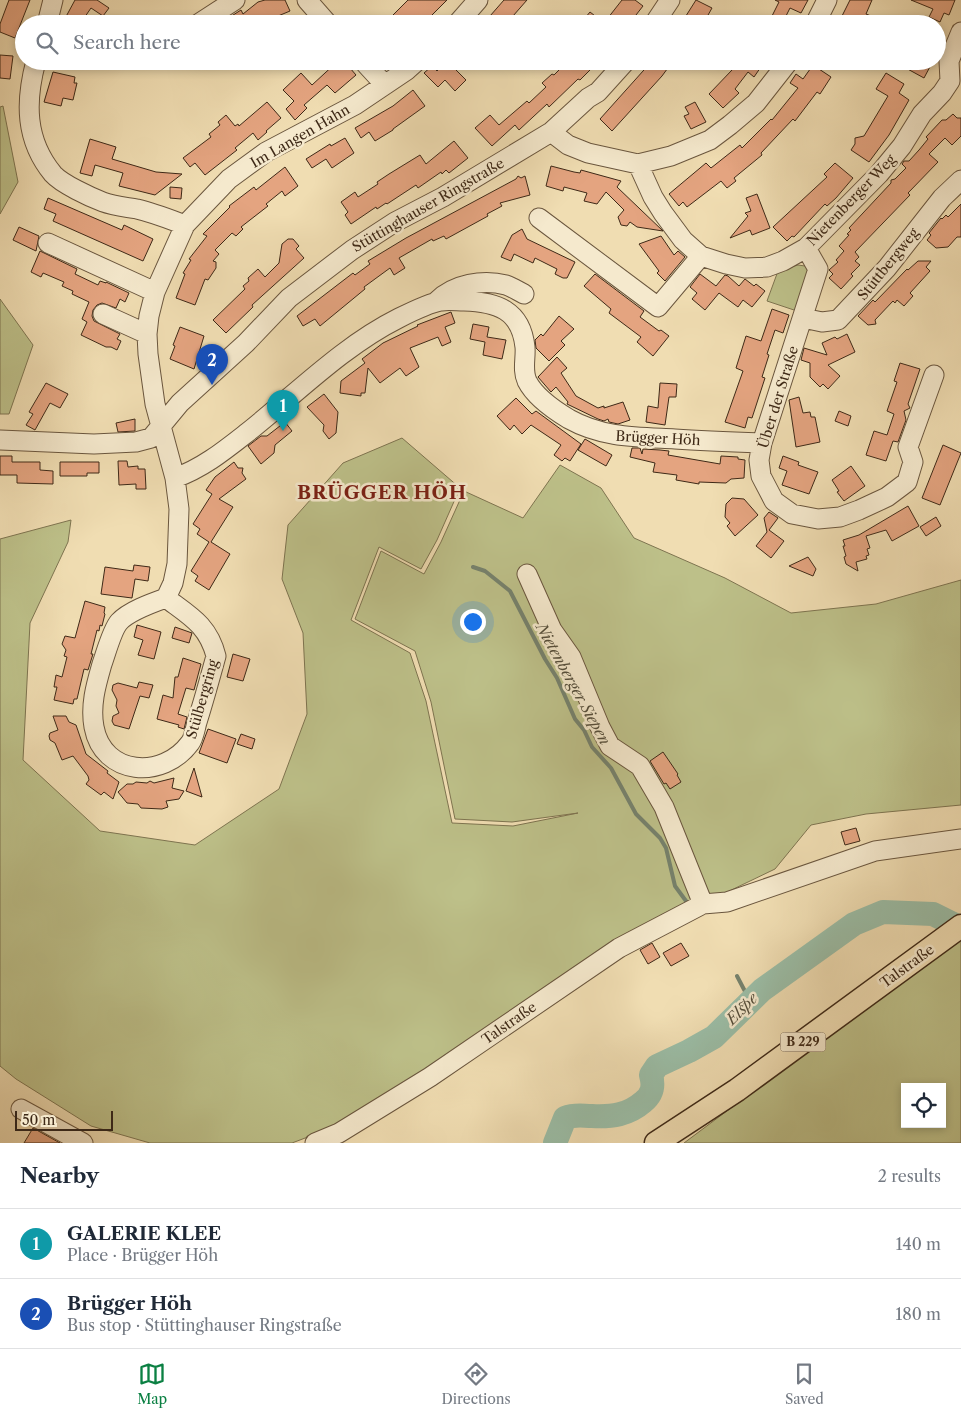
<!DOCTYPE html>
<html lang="en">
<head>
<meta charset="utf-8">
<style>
  body { margin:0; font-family:"Libre Caslon Text",serif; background:#f6f6f7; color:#1f2937 }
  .controls { position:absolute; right:15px; bottom:15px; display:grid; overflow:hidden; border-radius:0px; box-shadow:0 2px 8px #0003 }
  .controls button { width:45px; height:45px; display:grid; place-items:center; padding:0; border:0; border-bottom:1px solid #e0e1e3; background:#fff; color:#1f2937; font:25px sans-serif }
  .scale { position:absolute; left:15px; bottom:12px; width:98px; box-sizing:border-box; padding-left:5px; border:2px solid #3e2917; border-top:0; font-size:14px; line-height:18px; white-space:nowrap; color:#3e2917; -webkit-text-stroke:4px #f5e9cd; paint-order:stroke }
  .you { position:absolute; left:472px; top:621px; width:18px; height:18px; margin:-12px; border:4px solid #fff; border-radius:50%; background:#1a73e8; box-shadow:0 0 0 8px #1a73e833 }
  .badge { display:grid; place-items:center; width:32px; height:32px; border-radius:50%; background:#0b8043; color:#fff; font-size:16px; font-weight:700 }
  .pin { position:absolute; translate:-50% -41px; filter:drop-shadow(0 1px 2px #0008) }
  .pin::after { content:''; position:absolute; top:26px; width:18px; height:15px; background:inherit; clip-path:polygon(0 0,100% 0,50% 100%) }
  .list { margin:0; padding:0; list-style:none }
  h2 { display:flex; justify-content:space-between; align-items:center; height:65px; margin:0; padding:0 20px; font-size:21px }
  h2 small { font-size:16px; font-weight:400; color:#747a83 }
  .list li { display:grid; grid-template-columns:32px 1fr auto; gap:15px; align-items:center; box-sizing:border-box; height:70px; padding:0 20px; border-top:1px solid #e0e1e3 }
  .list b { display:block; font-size:19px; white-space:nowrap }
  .list p { margin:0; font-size:16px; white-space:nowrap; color:#747a83 }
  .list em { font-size:16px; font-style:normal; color:#747a83 }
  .icon { flex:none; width:28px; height:28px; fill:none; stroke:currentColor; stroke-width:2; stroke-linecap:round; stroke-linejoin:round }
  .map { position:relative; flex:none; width:961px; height:1143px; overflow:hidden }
  .search { position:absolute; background:#fff; box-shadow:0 2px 8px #0003; left:15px; right:15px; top:15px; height:55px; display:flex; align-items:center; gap:12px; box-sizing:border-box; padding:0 18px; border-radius:28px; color:#747a83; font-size:19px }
  .sheet { height:205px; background:#fff }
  nav { display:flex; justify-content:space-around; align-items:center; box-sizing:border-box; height:70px; border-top:1px solid #e0e1e3; background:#fff; font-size:14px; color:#747a83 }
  nav a { display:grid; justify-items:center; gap:2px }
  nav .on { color:#0b8043 }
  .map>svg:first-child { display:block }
</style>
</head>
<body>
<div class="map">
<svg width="961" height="1143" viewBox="0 0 961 1143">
  <rect width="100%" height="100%" fill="#f0ddb2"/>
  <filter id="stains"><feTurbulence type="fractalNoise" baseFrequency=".004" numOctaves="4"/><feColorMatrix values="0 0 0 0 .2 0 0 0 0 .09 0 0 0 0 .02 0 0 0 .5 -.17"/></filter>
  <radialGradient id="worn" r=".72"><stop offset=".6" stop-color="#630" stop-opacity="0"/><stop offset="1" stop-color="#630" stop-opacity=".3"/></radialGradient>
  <path fill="#bdc089" stroke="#7e7450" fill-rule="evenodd" d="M3,106L18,182L0,214V107Z
    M798,265L805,266L809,270L800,312L767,301L778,271Z
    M0,299L33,345L9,414H0Z
    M402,438L460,488L437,540L421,569L379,547L351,620L410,653L426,701L452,823L513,826L578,813L512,822L455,819L431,702L415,651L355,619L381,551L424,574L441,542L464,491L523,518L560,465L601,488L634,538L725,578L791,613L876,604L961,580V805L866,814L811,825L775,869L721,895L334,1127L292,1143H150L91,1126L16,1079L0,1066V539L71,520L68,542L30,623L23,760L100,831L195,845L279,789L307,714L303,633L282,579L288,525L343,463Z
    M961,936V1143H684ZM905,1087H942V1124H905Z"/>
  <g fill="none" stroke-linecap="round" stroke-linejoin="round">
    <path stroke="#76826d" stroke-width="4" d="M473,567L485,571L510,591L545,659L557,678L575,719L584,730L592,747L611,768L636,814L660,838L666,848L675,886L686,901
      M737,976L750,1001"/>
    <path stroke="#9bbda6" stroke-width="24" d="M555,1143L565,1118C575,1114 582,1116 592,1116C612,1117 628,1115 643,1102C653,1094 654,1086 651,1075L657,1066L689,1051L714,1037L762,990L854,924L883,912L933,914L961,928"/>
  </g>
  <path fill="#e4a480" stroke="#3e2917" d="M9,0H30L15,38L0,32V24Z
    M75,0H97L109,8L103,16L91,8L80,24H62Z
    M265,0H285L290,11L259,24H219L241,10L243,14L258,2Z
    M408,0H447L423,24H384Z
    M504,0H527L506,24H483Z
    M622,0H635L643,6L629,24H580L590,12L604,23Z
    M696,0L712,8L703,24H692L684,19Z
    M775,0H808L801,13L790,8L782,24H768L779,2Z
    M850,0H872L866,14L871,16L866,24H838Z
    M911,0H955L949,15L944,13L940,22L929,17L933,9Z
    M0,55L13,56L10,79L0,78Z
    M338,61H344L356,75L335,93L327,85L304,105L307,108L295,120L286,109L294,101L283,90L301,73L312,85Z
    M447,61L466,80L455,91L445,80L438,87L424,73L432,66L437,71Z
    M568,61H599L580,80L578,79L549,107L547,104L519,130L515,125L492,146L475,128L490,115L499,125L527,101L529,103L546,87L542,83L552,74L554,75Z
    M652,61H673L662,76L612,131L600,119Z
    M733,61H765L754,77L748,72L735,89L739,93L723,108L709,94L732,70L729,67Z
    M893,61H933L924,78Z
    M813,65L831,77L820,94L817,92L795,121L793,119L761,153L762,155L734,178L736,181L727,188L721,181L687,207L683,202L679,206L669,194L706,163L711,168L740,145L742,148L771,119L772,120L798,88L790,83L796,74L803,79Z
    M53,72L75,77L74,83H77L73,100L63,98L61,106L44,102Z
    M886,73L904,84L899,93L909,100L889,135L869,162L851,150L855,144V138L864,136L888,96L876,89Z
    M413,90L425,106L393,129V130L375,141L369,132L361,138L355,128L393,106Z
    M267,102L281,118L266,131L267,132L258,140L253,133L235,148L237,150L205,175L195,163L190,167L183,158L211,137L209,134L220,125L218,122L226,115L235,126L238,124L239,126Z
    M695,102L706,122L691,129L684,116L689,114L685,107Z
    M953,114L957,118H961V136L952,145L945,138L929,154L938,162L908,193L910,195L855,252L859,257L855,261L860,265L851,274L853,276L841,289L829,278L833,274L829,270L838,262L836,260L844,251L839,246L849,235L847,234L851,230L849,228L891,183V180L895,179L906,168L902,164L904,161H909L919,150L928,139L926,137L942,120H946Z
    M345,138L354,153L332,168L326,159L312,168L306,159L330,144L331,146Z
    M90,139L116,147L112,159L156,172L182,174L155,195L119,186L123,173L95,165L92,176L80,173Z
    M454,141L468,158L449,173L446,170L442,174L441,172L418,188L416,185L387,204L386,203L377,209L376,207L351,224L345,215L348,212L341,202L355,192L358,197L378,184L377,182L389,174L420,155L426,164Z
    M835,163L853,178L836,198L827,206L825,204L794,237L792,236L787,241L773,227L827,177L824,174Z
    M551,166L574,172L580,173L581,170L621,181L617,187L663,231L637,227L630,222L627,226L621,225L618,217L624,210L606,192L597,204L584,201L587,193L564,187L563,191L546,186Z
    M285,167L298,186L285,196L282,191L266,204L268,206L241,227L243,229L236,236L232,233L215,250L219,254L213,261L216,262V268L208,280L205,279L195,305L176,298L185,274L183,273L191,260L189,259L207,236L203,234L230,207L229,206L254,187L256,190Z
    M518,176L521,178L525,176L530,195L500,203L502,206L487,214L488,216L446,239L444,236L433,241L432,239L399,258L405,268L394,275L390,268L364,287L365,289L320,326L315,319L303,326L297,316L353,273L355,275L370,264L368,261L406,238L516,179Z
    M170,187L182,188L181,199L170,198Z
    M757,194L770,228L752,235L750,230L730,238L748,216L745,213L751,211L746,198Z
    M48,198L122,230L124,225L153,239L143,261L53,221L56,214L44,209Z
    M961,204V237H957L948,247L936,248L927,240L931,235L929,233L941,218L942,219L946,215L948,217Z
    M19,227L39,236L36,251L13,240Z
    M522,229L527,239L575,262L567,278H563L555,274L557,269L535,258L533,263L514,254L511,261L501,257L512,235Z
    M661,236L674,255L678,251L685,257L665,281L657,273L659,271L639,244Z
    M288,239H293L299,246L296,249L304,258L252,305L253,307L226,333L213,320L245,289L243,286L249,281L248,278L258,269L265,277L279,263L282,244Z
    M40,251L77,269L75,274L98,285L100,281L106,283V282L129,293L125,302L120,299L116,308L102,303L97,305L93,310L92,316L94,321L120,334L117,339L121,341L117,350L111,347H106L81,335L87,322L82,319L89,302L72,294L73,291L62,286L64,282L43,273L41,277L31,272Z
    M918,261H931L926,267L930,271L910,293L913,296L904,306L897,300L895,303L893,301L875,320L876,324L868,325L858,316L873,300L875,302L907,269L908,270Z
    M595,274L644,311L640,317L659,331L661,330L669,336L653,356L637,342L641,337L609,313L611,309L584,286Z
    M700,274L716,286L725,275L728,276L739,286L745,279L754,286L756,284L765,291L752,307L743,300L738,307L719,293L705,310L692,299L697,293L690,287Z
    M772,309L789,315L783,333L775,330L767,354L769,355L762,377L765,378L752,418L748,417L745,428L725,422L743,371L736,368L746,336L761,341Z
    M451,312L455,323L445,327L451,342L442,346L438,337L410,348L419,367L406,376L400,368L380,383L368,368L365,393H361V396L340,393L341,381L365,363L362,359L383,343L418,326L417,325Z
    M559,316L574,329L561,341L565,345L549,361L536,348L535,340L541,334L543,336Z
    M473,324L489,327L487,337L506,340L502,359L483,355L485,342L470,339Z
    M180,327L204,336L194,369L170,359L175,346L173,345Z
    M847,334L855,352L828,365L840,376L828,389L823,384L820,387L810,377V363L801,360L804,348L827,355L822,343L835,337L837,339Z
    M557,357L567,368L561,373L576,396L598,408L604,406V408L623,402L630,420L618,424L609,422L608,419L604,421L598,419L567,404L568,402L556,387L551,392L538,377Z
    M900,363L920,369L908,404L910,408L904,411L906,420L898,442L893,441L886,461L866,455L874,431L887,435L894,414L887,411L897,382L894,381Z
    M46,383L68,394L60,408L50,403L35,430L26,425L33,414L29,412Z
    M660,383L677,384L676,397H669L665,425L646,422L648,406L658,408Z
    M324,394L338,412L336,433L329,439L323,431L324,425L307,407Z
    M799,397L803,413L810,412L811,417H815L820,442L796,447L789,400Z
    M516,398L532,414L536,411L581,444L570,461L565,458L562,461L554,455L561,445L531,425L522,434L514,425L510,430L497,416Z
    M839,411L851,416L848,426L835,421Z
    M135,419V431L118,432L116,423Z
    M285,422L292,431L275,445L274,453L261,464L248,446L261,436H267Z
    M585,439L612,455L606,466L578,450Z
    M943,445L961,453L940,505L922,498Z
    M632,448H640L642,454L643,449L660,450L669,451L668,455L720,464L721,456L738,457V459L745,460L744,478L731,479L726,483L699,482V484L676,480L677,475L653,472L655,463L630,457Z
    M0,456H12V462H40V470L53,471V484L17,483V475H0Z
    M783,456L799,462L798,465L818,472L809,494L782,485L787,471L779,468Z
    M118,461H127L128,467L138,466V469H145L146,489H136V484L119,485Z
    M60,462H99V473H87V476H60Z
    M234,462L238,468H243L242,473L246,479L219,499L233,507L211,542L230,554L209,590L195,581L198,576L191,571L209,542L197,534L200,529L193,524L212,494L206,490L215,477Z
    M851,466L865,486L844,501L837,492L839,491L832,480Z
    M732,498L744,499L758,515L735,536L727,526L730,523L725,517L726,504Z
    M908,506L919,526L892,541L886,530L866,536L870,548L867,549L869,555L866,556L867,559L856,562L858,571L846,564L844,557L846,556L843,546H845L843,540L859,535Z
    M769,512L778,518L769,530L784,541L771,558L756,546L767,532L764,518Z
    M936,517L941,526L926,536L920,527Z
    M808,557L816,569L813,576L789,566Z
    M134,565L150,567L148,581L135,579L132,598L101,594L105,567L133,571Z
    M85,601L105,607L104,613L105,614L102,626L100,625L99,631L97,630L91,654H93L88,670L84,669L77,699H74L73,704L54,700L57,687H54L56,675L62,677L67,657L64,656L66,650L62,644L65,636L75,638Z
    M137,625L161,632L154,659L138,655L143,640L134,637Z
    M175,627L192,633L189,643L172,638Z
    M233,654L250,659L243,681L227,677Z
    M183,658L201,664L194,690L186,688L178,714L187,717L184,729L178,727L179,725L157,719L163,695L173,698L175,677H178Z
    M139,682L153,685L149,698L140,696L129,729L114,725L112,721L113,716L119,713L116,706L117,700L112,690L113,685L118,683L137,688Z
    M53,716H66L69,722L76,725L86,754L108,771L107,773L119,782L113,799L104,792L101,795L86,784L89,780L88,776L73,756L62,760L55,743L50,740L49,736L50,733L58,730Z
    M208,729L236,739L227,763L199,753Z
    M241,734L255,739L252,749L237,744Z
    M663,752L678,774L677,775L681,782L670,789L666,783L664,784L650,761Z
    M194,768L202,797L186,791Z
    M174,778L172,788L184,791L179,799L166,801L168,807L162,809L141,808L138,804L127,803L118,792L127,784H133L136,782L147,783L150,781L154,783Z
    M856,828L860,841L845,845L841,832Z
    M652,943L660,957L648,964L640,950Z
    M681,943L689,956L671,966L663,953Z
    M33,1128L60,1143H24Z"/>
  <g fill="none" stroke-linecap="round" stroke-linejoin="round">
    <defs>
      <path id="minor" d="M307,0L328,24
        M47,24L53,0
        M198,24L235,0
        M457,24L478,0
        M654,24L670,0
        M815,24L827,0
        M36,61C25,102 25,140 53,174C62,184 90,197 103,202C114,206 126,207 137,209C154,213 169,219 185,225
        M363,61L385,85
        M551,132L568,145L588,153L638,164L671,156L710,140L730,125L756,103L789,61
        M638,164L653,197L663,213L683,240L701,256L726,264L745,268L767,267L783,261L806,248L879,174L902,146L922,114L942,93L950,81L949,61L961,32
        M539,218L658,307L701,256
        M48,243L155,292
        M806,248L818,269L762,443L759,460L761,476L774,501L792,514L818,519L840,517L859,510L887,497L907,482L913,462L908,447L934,375
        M437,301C454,284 483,279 506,285C512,287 518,291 524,294
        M103,314L147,334
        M803,318L822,322L838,320L887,268L942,198L961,180
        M0,440L94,444L136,442L151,438L180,403L246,343L289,298L352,250L395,222L443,197L551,132L588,98L598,92L626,61
        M175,478C203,468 225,450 248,432C297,393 343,346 399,318C411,312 429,303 441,301C448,300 457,301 464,301C497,302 521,310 525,347C526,358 522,370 527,381C535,397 554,410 569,419C603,438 638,437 675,439C704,441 733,442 762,443
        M527,574L552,630L571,657L600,727L610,746L640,766L664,807L703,904
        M166,598C152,603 129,611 119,622C112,630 106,653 102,664C96,685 90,705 94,727C103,776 163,780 190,743C194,738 195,729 197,722C204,700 210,678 216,656C208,625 190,616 166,598L173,583L177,564L179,509L175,478L155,404L148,354L147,334L149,316L155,292L185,225L229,179L266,152L355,105L407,70L417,61
        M21,1109L83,1143
        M315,1143L339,1133L430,1077L619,948L703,904L727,902L875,851L961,839"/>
      <path id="major" d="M656,1143L737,1090L961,926"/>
    </defs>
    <use href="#minor" stroke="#6a563e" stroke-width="21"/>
    <use href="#major" stroke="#3e2917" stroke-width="25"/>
    <use href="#minor" stroke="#f5e9cd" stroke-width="19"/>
    <use href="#major" stroke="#f0ddb2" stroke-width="22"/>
  </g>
  <g text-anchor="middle" stroke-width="5" stroke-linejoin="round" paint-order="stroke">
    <rect fill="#f5e9cd" stroke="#75634e" stroke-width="1" x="780.5" y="1032.5" width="45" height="19" rx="4"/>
    <g font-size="12" font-weight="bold" fill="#3e2917">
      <text x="803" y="1046">B 229</text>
    </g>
    <g font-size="14" fill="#3e2917" stroke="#f5e9cd">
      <text transform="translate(300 136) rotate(-30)" y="5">Im Langen Hahn</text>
      <text transform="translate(851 200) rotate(-46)" y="5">Nietenberger Weg</text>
      <text transform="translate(428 205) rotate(-30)" y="5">Stüttinghauser Ringstraße</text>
      <text transform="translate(888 264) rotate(-51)" y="5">Stüttbergweg</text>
      <text transform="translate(778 397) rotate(-73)" y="5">Über der Straße</text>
      <text transform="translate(658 438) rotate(3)" y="5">Brügger Höh</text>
      <text transform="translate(202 699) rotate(-74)" y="5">Stülbergring</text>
      <text transform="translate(907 966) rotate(-36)" y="5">Talstraße</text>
      <text transform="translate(509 1023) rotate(-35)" y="5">Talstraße</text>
    </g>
    <g font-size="15" font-style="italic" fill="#554e3b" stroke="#f5e9cd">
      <text transform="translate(573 684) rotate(61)" y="5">Nietenberger Siepen</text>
      <text transform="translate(742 1009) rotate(-45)" y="5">Elspe</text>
    </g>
    <g font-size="19" font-weight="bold" letter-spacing="1" fill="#7a1f14" stroke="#f5e9cd">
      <text x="382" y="499">BRÜGGER HÖH</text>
    </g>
  </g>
  <rect width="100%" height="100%" filter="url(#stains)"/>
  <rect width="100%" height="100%" fill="url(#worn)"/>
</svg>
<div class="controls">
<button><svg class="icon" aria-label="locate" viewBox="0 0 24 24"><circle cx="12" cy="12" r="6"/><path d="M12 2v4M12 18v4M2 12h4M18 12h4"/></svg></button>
</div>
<div class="scale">50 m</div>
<div class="you"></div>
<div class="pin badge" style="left:283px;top:431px;background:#0f9aa8">1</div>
<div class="pin badge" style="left:212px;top:385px;background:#1a4fb4">2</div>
<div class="search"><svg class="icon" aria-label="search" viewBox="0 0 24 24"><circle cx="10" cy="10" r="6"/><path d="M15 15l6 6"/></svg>Search here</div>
</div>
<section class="sheet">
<h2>Nearby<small>2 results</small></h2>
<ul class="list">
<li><span class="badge" style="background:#0f9aa8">1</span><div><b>GALERIE KLEE</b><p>Place · Brügger Höh</p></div><em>140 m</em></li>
<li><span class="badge" style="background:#1a4fb4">2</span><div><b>Brügger Höh</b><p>Bus stop · Stüttinghauser Ringstraße</p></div><em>180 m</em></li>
</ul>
</section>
<nav>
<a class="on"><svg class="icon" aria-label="map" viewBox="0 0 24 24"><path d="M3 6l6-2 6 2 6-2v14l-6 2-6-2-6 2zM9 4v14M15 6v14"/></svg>Map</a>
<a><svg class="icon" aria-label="directions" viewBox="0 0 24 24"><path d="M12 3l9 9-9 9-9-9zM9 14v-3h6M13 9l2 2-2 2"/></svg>Directions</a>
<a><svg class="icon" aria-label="saved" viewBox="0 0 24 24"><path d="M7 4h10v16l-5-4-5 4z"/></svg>Saved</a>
</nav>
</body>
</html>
